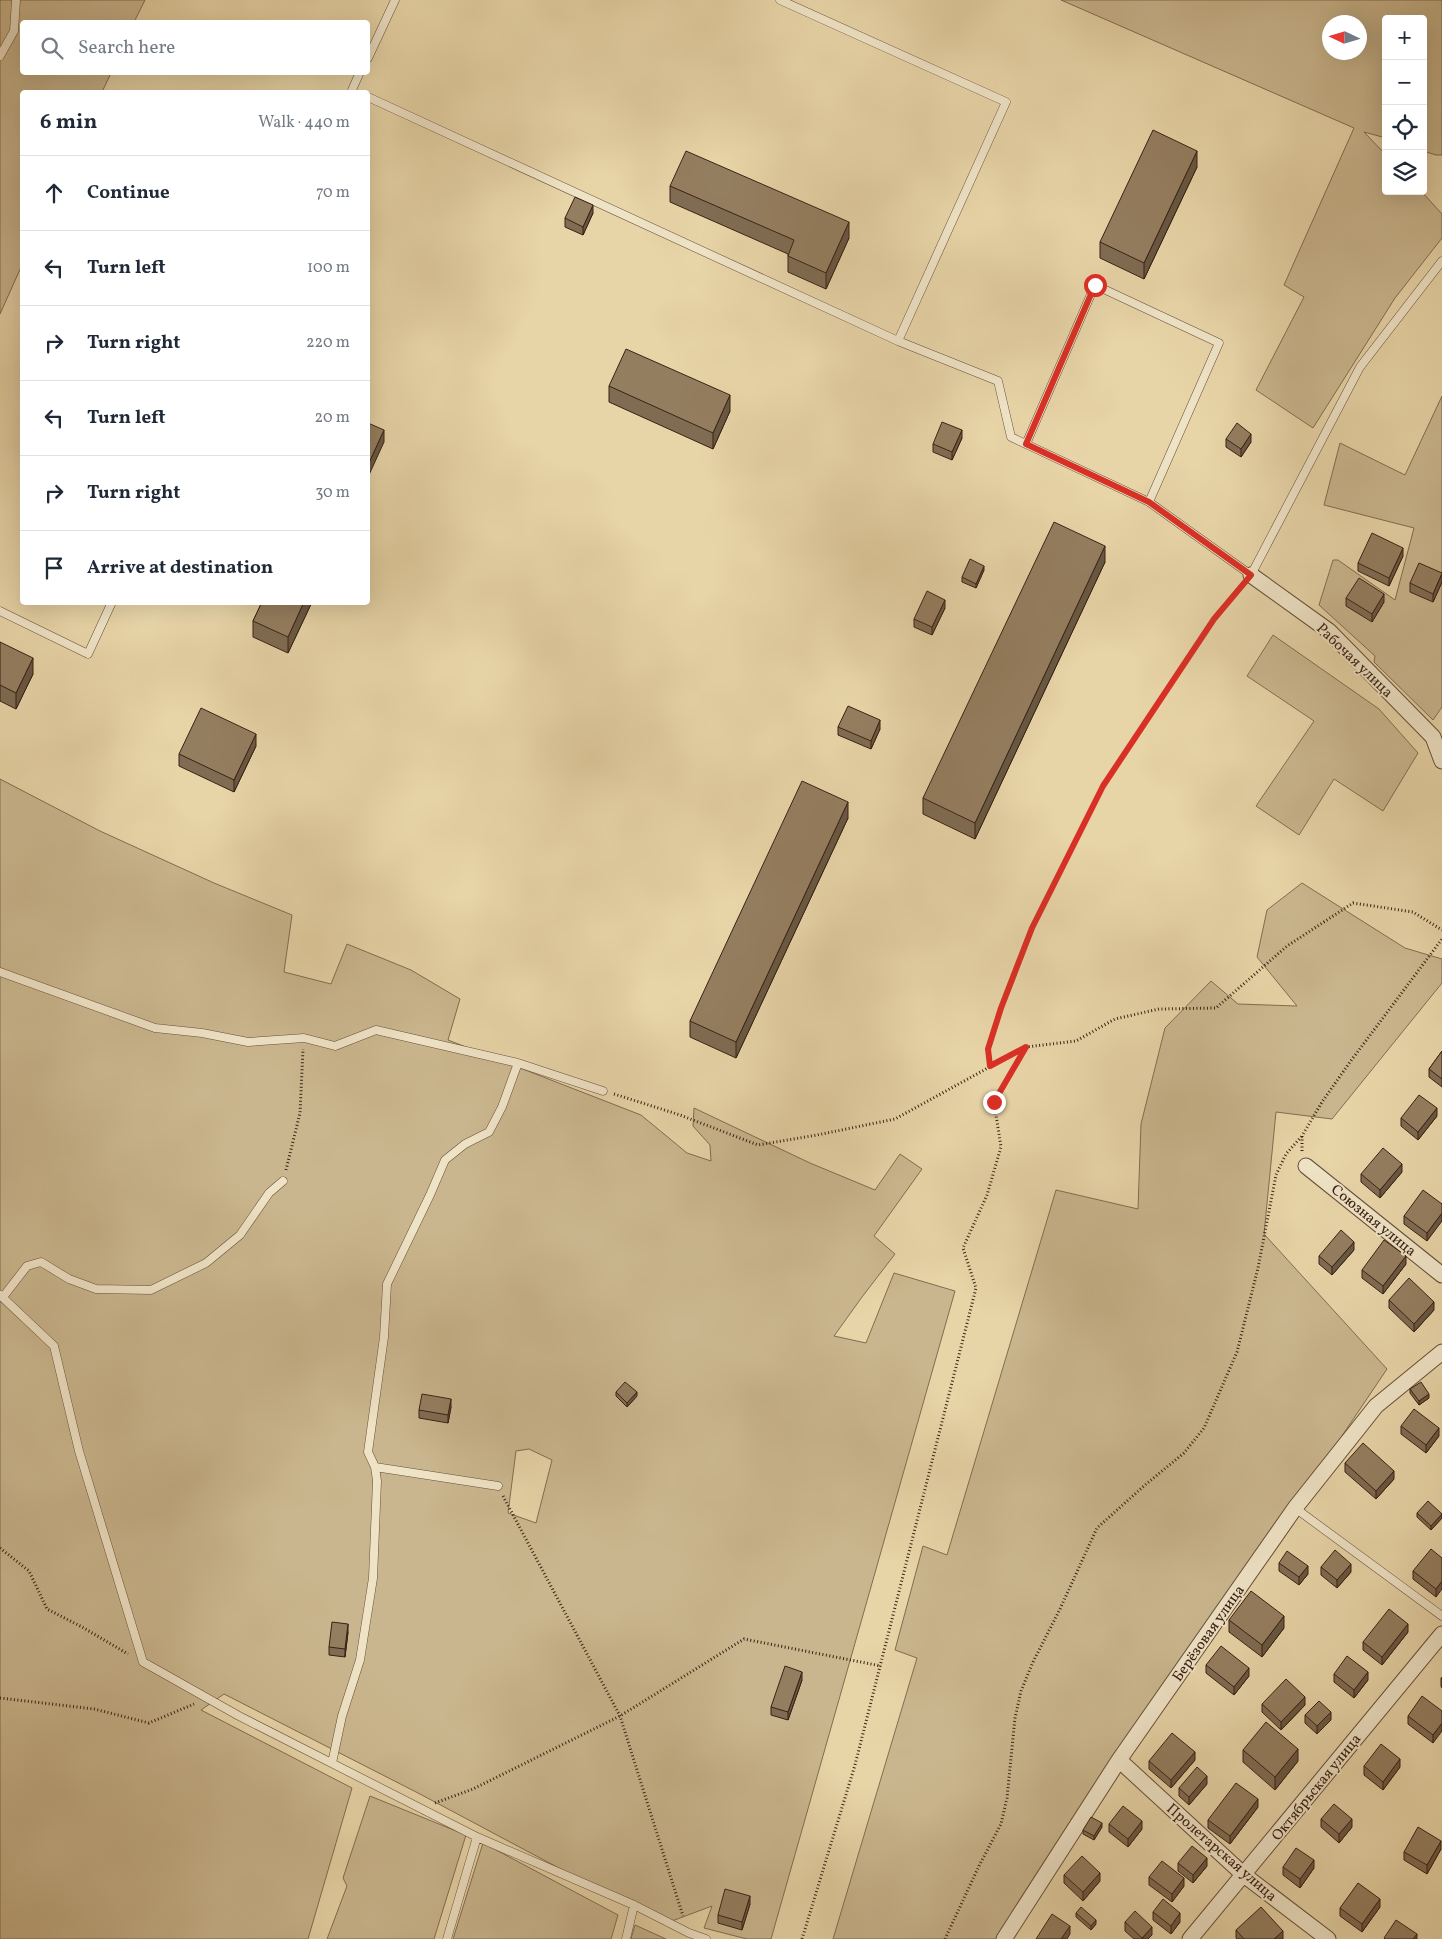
<!DOCTYPE html>
<html lang="en">
<head>
<meta charset="utf-8">
<style>
  body { margin:0; font-family:Vollkorn,serif; background:#f2f2f3; color:#1f2937 }
  .controls { position:absolute; right:15px; top:15px; display:grid; overflow:hidden; border-radius:5px; box-shadow:0 5px 20px #0002 }
  .controls button { width:45px; height:45px; display:grid; place-items:center; padding:0; border:0; border-bottom:1px solid #e0e1e3; background:#fff; color:#1f2937; font:25px sans-serif }
  .compass { position:absolute; left:1322px; top:15px; width:45px; height:45px; border-radius:50%; background:#fff; box-shadow:0 5px 20px #0002; rotate:274deg }
  .stop { position:absolute; width:15px; height:15px; margin:-11px; border:4px solid #d93025; border-radius:50%; background:#fff }
  .stop.end { background:#d93025; border-color:#fff; box-shadow:0 1px 5px #0008 }
  .list { margin:0; padding:0; list-style:none }
  h2 { display:flex; justify-content:space-between; align-items:center; height:65px; margin:0; padding:0 20px; font-size:21px }
  h2 small { font-size:16px; font-weight:400; color:#747a83 }
  .list li { display:grid; grid-template-columns:32px 1fr auto; gap:15px; align-items:center; box-sizing:border-box; height:75px; padding:0 20px; border-top:1px solid #e0e1e3 }
  .list b { display:block; font-size:19px; white-space:nowrap }
  .list em { font-size:16px; font-style:normal; color:#747a83 }
  .icon { flex:none; width:28px; height:28px; fill:none; stroke:currentColor; stroke-width:2; stroke-linecap:round; stroke-linejoin:round }
  .map { position:relative; flex:none; width:1442px; height:1939px; overflow:hidden }
  .search { position:absolute; background:#fff; box-shadow:0 5px 20px #0002; left:20px; top:20px; width:350px; height:55px; display:flex; align-items:center; gap:12px; box-sizing:border-box; padding:0 18px; border-radius:5px; color:#747a83; font-size:19px }
  .panel { position:absolute; background:#fff; box-shadow:0 5px 20px #0002; left:20px; top:90px; width:350px; height:515px; border-radius:5px }
  .map>svg:first-child { display:block }
</style>
</head>
<body>
<div class="map">
<svg width="1442" height="1939" viewBox="0 0 1442 1939">
  <rect width="100%" height="100%" fill="#e7d4a7"/>
  <filter id="stains"><feTurbulence type="fractalNoise" baseFrequency=".004" numOctaves="4"/><feColorMatrix values="0 0 0 0 .2 0 0 0 0 .09 0 0 0 0 .02 0 0 0 .5 -.17"/></filter>
  <radialGradient id="worn" r=".72"><stop offset=".6" stop-color="#630" stop-opacity="0"/><stop offset="1" stop-color="#630" stop-opacity=".3"/></radialGradient>
  <path fill="#cab68e" stroke="#826c51" fill-rule="evenodd" d="M0,0H145L134,22H22V72L111,73L102,92H22V265L0,314Z
    M1061,0H1442V155H1436L1423,151V19H1386V138L1364,132L1386,155V191H1421L1442,214V238L1395,298L1313,428L1256,390L1304,297L1284,285L1354,128ZM1330,22H1360V52H1330Z
    M1442,396V707L1433,720L1374,662L1375,656L1319,605L1333,560H1338L1395,600L1414,528L1324,505L1340,443L1405,475Z
    M1273,635L1379,709L1418,753L1383,811L1334,779L1299,835L1256,806L1314,721L1247,676Z
    M0,779L100,831L214,883L292,915L284,972L331,984L347,944L411,970L460,999L448,1040L641,1115L687,1153L711,1161L710,1145L693,1126L694,1108L810,1163L875,1190L900,1154L922,1169L874,1236L895,1254L862,1297L834,1336L866,1343L894,1273L955,1291L771,1939H747L704,1928L712,1906L664,1924L418,1793L224,1694L201,1710L352,1788L308,1939H0ZM529,1449L552,1460L536,1523L508,1513L516,1451Z
    M1302,883L1405,948L1442,959V983L1332,1119L1276,1112L1264,1234L1387,1369L1003,1939H833L917,1658L895,1650L923,1546L947,1555L1056,1190L1138,1209L1141,1124L1165,1028L1211,981L1238,1004L1297,1006L1257,957L1267,910Z
    M370,1796L466,1835L434,1939H327L347,1886L343,1878Z
    M483,1843L618,1915L611,1939H453Z
    M635,1925L666,1939H631Z"/>
  <g fill="none" stroke-linecap="round" stroke-linejoin="round">
    <defs>
      <path id="lane" d="M780,0L1006,102L898,341
        M0,56L14,31L16,0
        M368,58L395,0
        M352,90L360,72
        M368,97L898,341L998,381L1011,437L1149,502L1251,575L1360,367L1442,261
        M1026,444L1095,285L1219,343L1149,502
        M0,611L88,654L112,602
        M0,972L155,1028L202,1033L248,1042L304,1038L335,1046L376,1030L518,1063L603,1091
        M0,1295L54,1346L79,1451L143,1662L239,1716L477,1837L634,1905L689,1933L706,1939
        M3,1297L27,1266L41,1262L69,1279L96,1289L151,1290L206,1263L240,1235L269,1193L283,1181
        M498,1486L375,1467L368,1452L384,1337L387,1284L430,1195L445,1160L465,1144L489,1132L502,1107L518,1063
        M1295,1508L1442,1616
        M332,1763L342,1716L360,1660L373,1578L377,1481L375,1467
        M447,1939L477,1837
        M626,1939L634,1905"/>
      <path id="street" d="M1251,575L1329,631L1433,737L1442,761
        M1306,1166L1442,1275
        M1119,1760L1244,1875L1328,1939
        M1004,1939L1119,1760L1295,1508L1376,1406L1442,1352
        M1190,1939L1442,1634"/>
    </defs>
    <use href="#lane" stroke="#664e39" stroke-width="9"/>
    <use href="#street" stroke="#664e39" stroke-width="17"/>
    <path stroke="#3b2114" stroke-width="3" stroke-dasharray="1 2.5" stroke-linecap="butt" d="M990,1066L988,1049L1001,1008L1032,928L1103,786L1214,619L1242,585
      M614,1094L680,1115L758,1145L817,1135L895,1119L1026,1047L1076,1041L1115,1019L1159,1009L1216,1008L1287,946L1353,903L1413,912L1442,930
      M1302,1151V1136L1322,1102L1350,1062L1442,939
      M286,1170L300,1113L303,1049
      M503,1496L620,1716L683,1916
      M0,1548L29,1571L47,1609L82,1627L128,1654
      M0,1698L94,1709L149,1723L194,1704
      M435,1803L473,1789L620,1716L744,1639L881,1666
      M802,1939L855,1765L976,1288L963,1248L987,1195L1001,1147L994,1102L1026,1047
      M945,1939L979,1866L1001,1824L1007,1798L1015,1718L1021,1691L1033,1662L1060,1609L1097,1528L1145,1485L1184,1453L1204,1428L1237,1352L1258,1268L1276,1175L1286,1154L1302,1136"/>
    <use href="#lane" stroke="#efe3c6" stroke-width="8"/>
    <use href="#street" stroke="#efe3c6" stroke-width="15"/>
  </g>
  <path fill="#7f6c53" stroke="#3b2114" d="M1197,167L1144,279L1100,258V242Z
    M670,186L849,238L826,289L788,272V254L670,202Z
    M593,213L583,235L565,227V218Z
    M609,386L730,411L713,449L609,402Z
    M962,438L952,460L933,452V444Z
    M1226,439L1251,442L1241,457L1226,447Z
    M1403,556L1389,586L1358,571V563Z
    M1105,562L975,839L923,814V798Z
    M984,570L976,588L962,582V577Z
    M1442,573V582L1433,602L1410,592V583Z
    M1346,598L1384,602L1372,622L1346,606Z
    M262,602H312L288,653L253,637V621Z
    M945,608L932,635L914,627V619Z
    M0,642L33,674L16,709L0,701Z
    M838,727L880,729L871,749L838,735Z
    M256,746L234,792L179,766V754Z
    M848,818L736,1058L690,1037V1021Z
    M1442,1051V1087L1429,1077V1069Z
    M1437,1116L1418,1140L1401,1126V1118Z
    M1402,1172L1380,1198L1361,1182V1174Z
    M1442,1204L1427,1241L1404,1224V1216Z
    M1354,1250L1332,1275L1319,1264V1256Z
    M1406,1264L1383,1294L1362,1278V1270Z
    M1389,1300L1434,1310L1414,1332L1389,1308Z
    M1410,1389L1429,1398L1419,1405L1410,1393Z
    M616,1392L637,1396L627,1407L616,1396Z
    M451,1407L448,1423L419,1418V1410Z
    M1401,1426L1439,1436L1426,1453L1401,1434Z
    M1345,1463L1394,1479L1376,1499L1345,1472Z
    M1417,1513L1442,1518L1431,1530L1417,1517Z
    M1442,1558L1436,1597L1413,1579V1571Z
    M1279,1563L1308,1574L1299,1585L1279,1571Z
    M1321,1567L1351,1572L1337,1588L1321,1575Z
    M1229,1620L1284,1628L1262,1657L1229,1632Z
    M348,1632L345,1657L329,1655V1647Z
    M1408,1632L1382,1665L1363,1650V1642Z
    M1206,1665L1249,1676L1234,1695L1206,1673Z
    M1334,1674L1368,1680L1354,1698L1334,1682Z
    M1442,1677V1688L1441,1686V1678Z
    M802,1680L788,1720L771,1715V1707Z
    M1262,1704L1305,1705L1281,1730L1262,1712Z
    M1442,1711L1433,1743L1408,1724V1716Z
    M1305,1715L1331,1720L1317,1734L1305,1723Z
    M1243,1750L1298,1761L1275,1790L1243,1762Z
    M1195,1760L1171,1788L1149,1769V1761Z
    M1364,1766L1400,1767L1383,1790L1364,1775Z
    M1207,1784L1189,1805L1179,1796V1788Z
    M1258,1807L1230,1844L1208,1828V1820Z
    M1321,1819L1352,1827L1339,1843L1321,1827Z
    M1109,1824L1142,1829L1128,1847L1109,1832Z
    M1102,1827L1094,1840L1083,1834V1830Z
    M1441,1849L1427,1874L1404,1860V1852Z
    M1178,1863L1207,1866L1193,1883L1178,1871Z
    M1283,1867L1314,1868L1300,1888L1283,1875Z
    M1064,1875L1100,1881L1083,1901L1064,1883Z
    M1149,1877L1184,1886L1172,1902L1149,1885Z
    M750,1904L742,1930L718,1923V1915Z
    M1380,1907L1362,1932L1340,1916V1908Z
    M1153,1912L1180,1922L1171,1934L1153,1920Z
    M1076,1913L1096,1924L1091,1930L1076,1917Z
    M1125,1922L1152,1935L1148,1939H1134L1125,1931Z
    M1236,1930L1283,1939H1237L1236,1938Z"/>
  <path fill="#685843" stroke="#3b2114" d="M1197,151V167L1144,279V263Z
    M593,205V213L583,235V227Z
    M849,222V238L826,289V273Z
    M730,395V411L713,449V433Z
    M384,430V442L368,477V465Z
    M962,430V438L952,460V452Z
    M1251,434V442L1241,457V449Z
    M1105,546V562L975,839V823Z
    M1403,548V556L1389,586V578Z
    M984,566V570L976,588V584Z
    M1442,574V582L1433,602V594Z
    M1384,594V602L1372,622V614Z
    M945,600V608L932,635V627Z
    M304,602H312L288,653V637Z
    M33,658V674L16,709V693Z
    M880,720V729L871,749V741Z
    M256,734V746L234,792V780Z
    M848,802V818L736,1058V1042Z
    M1437,1108V1116L1418,1140V1132Z
    M1402,1164V1172L1380,1198V1190Z
    M1442,1213V1221L1427,1241V1233Z
    M1354,1242V1250L1332,1275V1267Z
    M1406,1256V1264L1383,1294V1286Z
    M1434,1302V1310L1414,1332V1324Z
    M637,1392V1396L627,1407V1403Z
    M1429,1394V1398L1419,1405V1401Z
    M451,1399V1407L448,1423V1415Z
    M1439,1428V1436L1426,1453V1445Z
    M1394,1471V1479L1376,1499V1491Z
    M1442,1514V1518L1431,1530V1526Z
    M1351,1564V1572L1337,1588V1580Z
    M1308,1566V1574L1299,1585V1577Z
    M1442,1581V1589L1436,1597V1589Z
    M1284,1616V1628L1262,1657V1645Z
    M348,1624V1632L345,1657V1649Z
    M1408,1624V1632L1382,1665V1657Z
    M1249,1668V1676L1234,1695V1687Z
    M802,1672V1680L788,1720V1712Z
    M1368,1672V1680L1354,1698V1690Z
    M1305,1697V1705L1281,1730V1722Z
    M1331,1712V1720L1317,1734V1726Z
    M1442,1723V1731L1433,1743V1735Z
    M1298,1749V1761L1275,1790V1777Z
    M1195,1752V1760L1171,1788V1780Z
    M1400,1759V1767L1383,1790V1782Z
    M1207,1776V1784L1189,1805V1797Z
    M1258,1799V1807L1230,1844V1836Z
    M1352,1819V1827L1339,1843V1834Z
    M1142,1821V1829L1128,1847V1839Z
    M1102,1823V1827L1094,1840V1836Z
    M1441,1841V1849L1427,1874V1865Z
    M1207,1858V1866L1193,1883V1875Z
    M1314,1860V1868L1300,1888V1879Z
    M1100,1873V1881L1083,1901V1892Z
    M1184,1878V1886L1172,1902V1894Z
    M750,1896V1904L742,1930V1922Z
    M1380,1899V1907L1362,1932V1924Z
    M1180,1913V1922L1171,1934V1926Z
    M1096,1920V1924L1091,1930V1926Z
    M1070,1926V1934L1067,1939H1061Z
    M1152,1927V1935L1148,1939H1142Z
    M1283,1931V1939H1274Z
    M1417,1934V1939H1413Z"/>
  <path fill="#947e60" stroke="#3b2114" d="M1153,130L1197,151L1144,263L1100,242Z
    M686,151L849,222L826,273L788,256L794,240L670,186Z
    M575,197L593,205L583,227L565,218Z
    M626,349L730,395L713,433L609,386Z
    M942,422L962,430L952,452L933,444Z
    M368,423L384,430L368,465Z
    M1237,423L1251,434L1241,449L1226,439Z
    M1054,522L1105,546L975,823L923,798Z
    M1372,533L1403,548L1389,578L1358,563Z
    M970,559L984,566L976,584L962,577Z
    M1419,563L1442,573L1433,594L1410,583Z
    M1359,578L1384,594L1372,614L1346,598Z
    M927,591L945,600L932,627L914,619Z
    M262,602H304L288,637L253,621Z
    M0,642L33,658L16,693L0,685Z
    M848,706L880,720L871,741L838,727Z
    M201,708L256,734L234,780L179,754Z
    M802,781L848,802L736,1042L690,1021Z
    M1442,1051V1079L1429,1069Z
    M1419,1095L1437,1108L1418,1132L1401,1118Z
    M1383,1148L1402,1164L1380,1190L1361,1174Z
    M1423,1190L1442,1204V1213L1427,1233L1404,1216Z
    M1341,1230L1354,1242L1332,1267L1319,1256Z
    M1384,1240L1406,1256L1383,1286L1362,1270Z
    M1409,1278L1434,1302L1414,1324L1389,1300Z
    M625,1382L637,1392L627,1403L616,1392Z
    M1421,1382L1429,1394L1419,1401L1410,1389Z
    M422,1394L451,1399L448,1415L419,1410Z
    M1414,1409L1439,1428L1426,1445L1401,1426Z
    M1363,1443L1394,1471L1376,1491L1345,1463Z
    M1428,1501L1442,1514L1431,1526L1417,1513Z
    M1431,1549L1442,1558V1581L1436,1589L1413,1571Z
    M1335,1550L1351,1564L1337,1580L1321,1567Z
    M1287,1551L1308,1566L1299,1577L1279,1563Z
    M1251,1591L1284,1616L1262,1645L1229,1620Z
    M1389,1609L1408,1624L1382,1657L1363,1642Z
    M332,1622L348,1624L345,1649L329,1647Z
    M1221,1646L1249,1668L1234,1687L1206,1665Z
    M1347,1656L1368,1672L1354,1690L1334,1674Z
    M785,1666L802,1672L788,1712L771,1707Z
    M1286,1679L1305,1697L1281,1722L1262,1704Z
    M1422,1696L1442,1711V1723L1433,1735L1408,1716Z
    M1319,1701L1331,1712L1317,1726L1305,1715Z
    M1266,1722L1298,1749L1275,1777L1243,1750Z
    M1172,1733L1195,1752L1171,1780L1149,1761Z
    M1381,1744L1400,1759L1383,1782L1364,1766Z
    M1197,1767L1207,1776L1189,1797L1179,1788Z
    M1236,1783L1258,1799L1230,1836L1208,1820Z
    M1334,1804L1352,1819L1339,1834L1321,1819Z
    M1123,1806L1142,1821L1128,1839L1109,1824Z
    M1091,1817L1102,1823L1094,1836L1083,1830Z
    M1418,1827L1441,1841L1427,1865L1404,1852Z
    M1192,1846L1207,1858L1193,1875L1178,1863Z
    M1296,1848L1314,1860L1300,1879L1283,1867Z
    M1082,1856L1100,1873L1083,1892L1064,1875Z
    M1162,1861L1184,1878L1172,1894L1149,1877Z
    M1358,1883L1380,1899L1362,1924L1340,1908Z
    M725,1889L750,1896L742,1922L718,1915Z
    M1163,1899L1180,1913L1171,1926L1153,1912Z
    M1081,1907L1096,1920L1091,1926L1076,1913Z
    M1261,1907L1283,1931L1274,1939H1244L1236,1930Z
    M1135,1911L1152,1927L1142,1938L1125,1922Z
    M1052,1914L1070,1926L1061,1939H1036Z
    M1396,1920L1417,1934L1413,1939H1385L1384,1938Z"/>
  <g fill="none" stroke-linecap="round" stroke-linejoin="round">
    <path stroke="#d93025" stroke-width="6" d="M994,1102L1026,1047L990,1066L988,1049L1001,1008L1032,928L1103,786L1214,619L1251,575L1149,502L1026,444L1095,285"/>
  </g>
  <g text-anchor="middle" stroke-width="4" stroke-linejoin="round" paint-order="stroke">
    <g font-size="15" fill="#3b2114" stroke="#efe3c6">
      <text transform="translate(1355 660) rotate(44)" y="5">Рабочая улица</text>
      <text transform="translate(1374 1220) rotate(39)" y="5">Союзная улица</text>
      <text transform="translate(1208 1633) rotate(-55)" y="5">Берёзовая улица</text>
      <text transform="translate(1316 1787) rotate(-51)" y="5">Октябрьская улица</text>
      <text transform="translate(1222 1852) rotate(41)" y="5">Пролетарская улица</text>
    </g>
  </g>
  <rect width="100%" height="100%" filter="url(#stains)"/>
  <rect width="100%" height="100%" fill="url(#worn)"/>
</svg>
<div class="controls">
<button>+</button>
<button>−</button>
<button><svg class="icon" aria-label="locate" viewBox="0 0 24 24"><circle cx="12" cy="12" r="6"/><path d="M12 2v4M12 18v4M2 12h4M18 12h4"/></svg></button>
<button><svg class="icon" aria-label="layers" viewBox="0 0 24 24"><path d="M12 4l9 5-9 5-9-5zM3 14l9 5 9-5"/></svg></button>
</div>
<svg class="compass" viewBox="-18 -18 36 36"><path d="M0-13l5 13h-10z" fill="#e53935"/><path d="M0 13l5-13h-10z" fill="#747a83"/></svg>
<div class="stop" style="left:1095px;top:285px"></div>
<div class="stop end" style="left:994px;top:1102px"></div>
<div class="search"><svg class="icon" aria-label="search" viewBox="0 0 24 24"><circle cx="10" cy="10" r="6"/><path d="M15 15l6 6"/></svg>Search here</div>
<section class="panel">
<h2>6 min<small>Walk · 440 m</small></h2>
<ul class="list">
<li><svg class="icon" aria-label="ahead" viewBox="0 0 24 24"><path d="M12 20V5M6 11l6-6 6 6"/></svg><div><b>Continue</b></div><em>70 m</em></li>
<li><svg class="icon" aria-label="left" viewBox="0 0 24 24"><path d="M17 20v-9H6M10 6l-5 5 5 5"/></svg><div><b>Turn left</b></div><em>100 m</em></li>
<li><svg class="icon" aria-label="right" viewBox="0 0 24 24"><path d="M7 20v-9h11M14 6l5 5-5 5"/></svg><div><b>Turn right</b></div><em>220 m</em></li>
<li><svg class="icon" aria-label="left" viewBox="0 0 24 24"><path d="M17 20v-9H6M10 6l-5 5 5 5"/></svg><div><b>Turn left</b></div><em>20 m</em></li>
<li><svg class="icon" aria-label="right" viewBox="0 0 24 24"><path d="M7 20v-9h11M14 6l5 5-5 5"/></svg><div><b>Turn right</b></div><em>30 m</em></li>
<li><svg class="icon" aria-label="arrive" viewBox="0 0 24 24"><path d="M6 21V4h12l-3 4 3 4H6"/></svg><div><b>Arrive at destination</b></div></li>
</ul>
</section>
</div>
</body>
</html>
